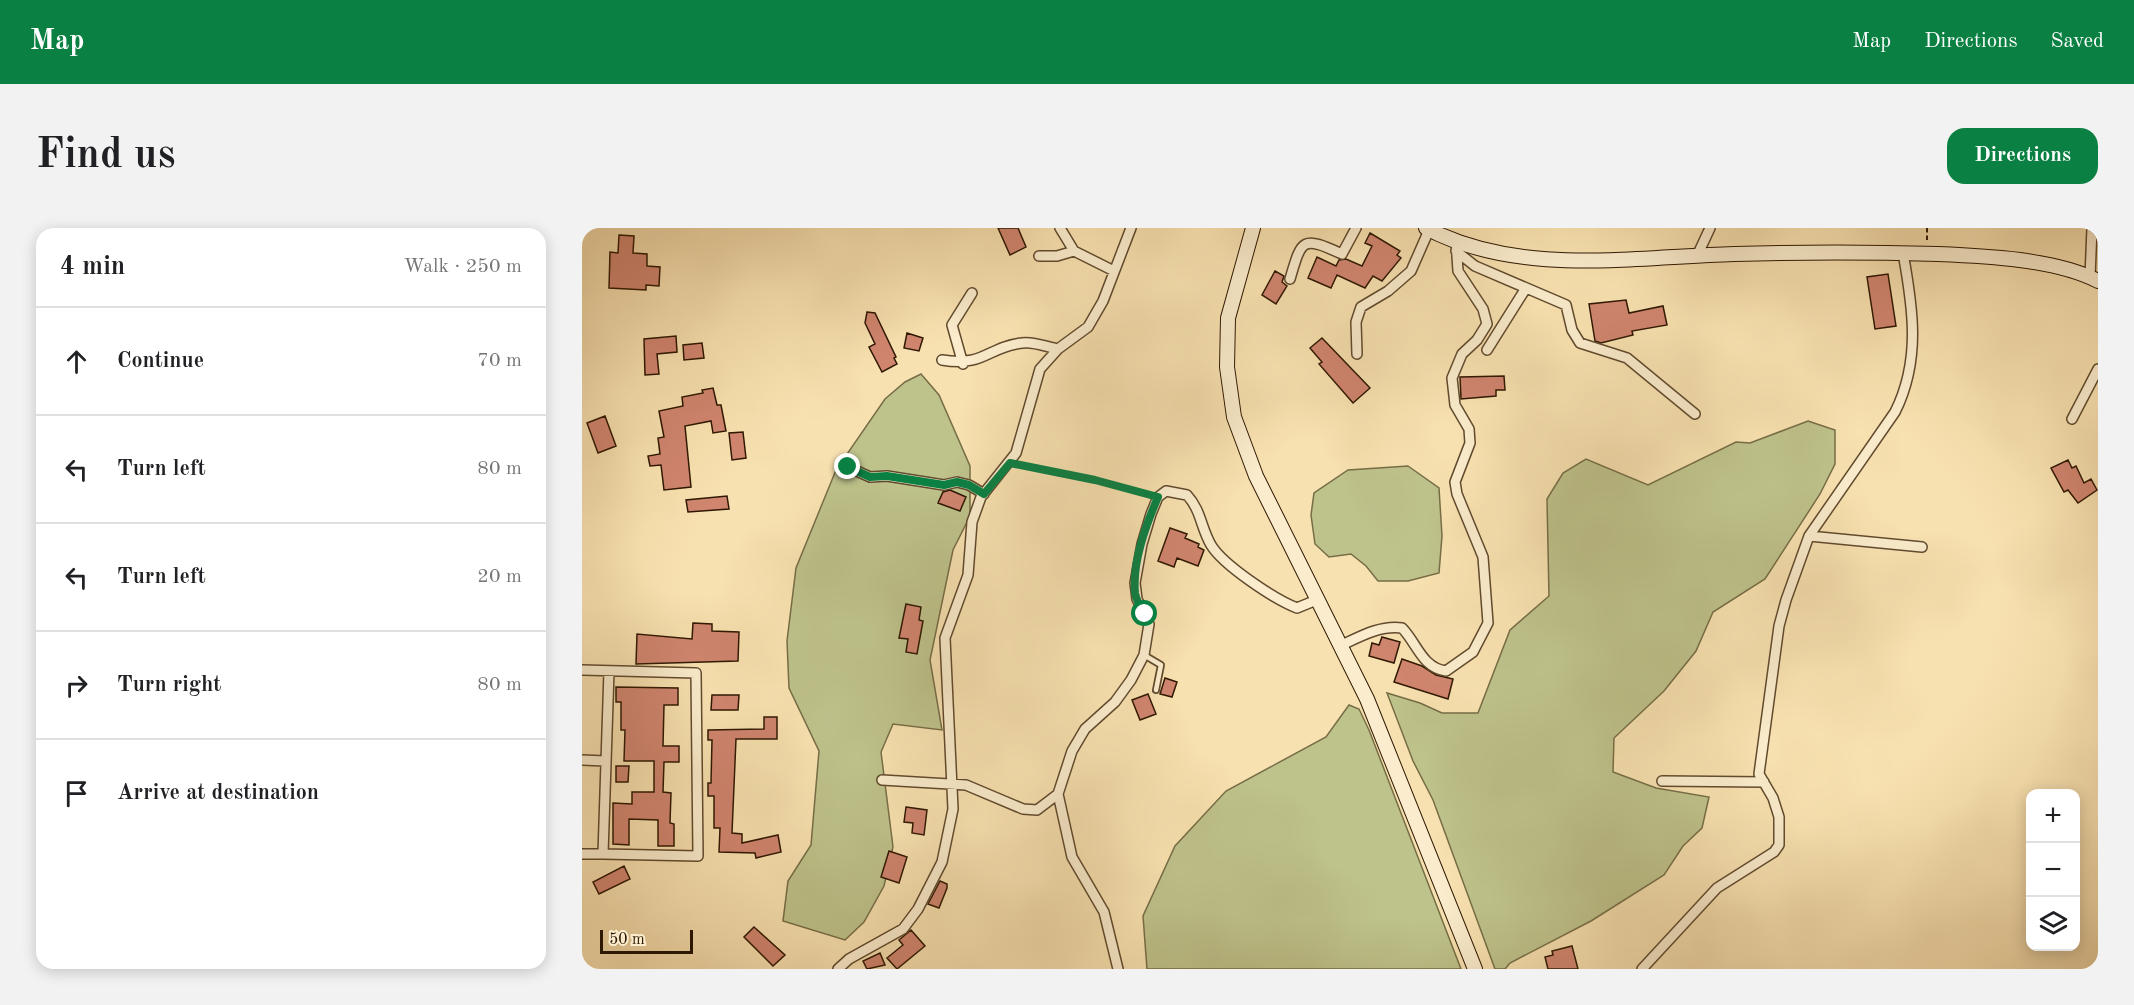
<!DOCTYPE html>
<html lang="en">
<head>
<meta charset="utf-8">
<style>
  body { margin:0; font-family:"Old Standard TT",serif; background:#f2f2f2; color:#202124 }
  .controls { position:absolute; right:18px; bottom:18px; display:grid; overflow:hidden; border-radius:12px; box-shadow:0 3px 15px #0003 }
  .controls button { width:54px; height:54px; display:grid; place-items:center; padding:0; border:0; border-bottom:2px solid #e0e0e0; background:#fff; color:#202124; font:30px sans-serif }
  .scale { position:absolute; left:18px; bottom:15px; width:93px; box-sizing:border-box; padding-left:6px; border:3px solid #2f1802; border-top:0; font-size:16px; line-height:21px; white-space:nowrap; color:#2f1802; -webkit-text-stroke:4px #faeccc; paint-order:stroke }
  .stop { position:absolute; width:18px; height:18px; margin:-14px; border:4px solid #0b8043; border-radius:50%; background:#fff }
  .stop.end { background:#0b8043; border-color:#fff; box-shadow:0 2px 6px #0008 }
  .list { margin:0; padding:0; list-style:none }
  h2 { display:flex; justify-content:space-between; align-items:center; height:78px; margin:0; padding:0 24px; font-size:26px }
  h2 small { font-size:20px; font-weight:400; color:#757577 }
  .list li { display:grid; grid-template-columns:39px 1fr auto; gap:18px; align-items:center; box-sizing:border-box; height:108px; padding:0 24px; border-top:2px solid #e0e0e0 }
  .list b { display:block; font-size:22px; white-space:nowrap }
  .list em { font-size:20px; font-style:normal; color:#757577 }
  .icon { flex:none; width:33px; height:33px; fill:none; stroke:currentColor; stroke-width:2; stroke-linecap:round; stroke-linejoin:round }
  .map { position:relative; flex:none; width:1516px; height:741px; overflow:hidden; border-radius:18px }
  header { display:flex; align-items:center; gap:36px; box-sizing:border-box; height:84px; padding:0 30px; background:#0b8043; color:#fff }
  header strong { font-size:28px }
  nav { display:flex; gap:33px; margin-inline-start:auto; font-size:21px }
  .intro { display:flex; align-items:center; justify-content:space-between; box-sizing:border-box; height:144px; padding:0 36px }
  h1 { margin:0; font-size:42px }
  .button { padding:15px 27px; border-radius:18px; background:#0b8043; color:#fff; font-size:21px; font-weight:700 }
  main { display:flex; gap:36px; padding:0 36px }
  aside { flex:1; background:#fff; border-radius:18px; box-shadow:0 3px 15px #0003 }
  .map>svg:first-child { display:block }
</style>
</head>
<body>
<header>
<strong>Map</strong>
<nav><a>Map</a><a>Directions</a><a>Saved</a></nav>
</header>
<div class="intro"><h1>Find us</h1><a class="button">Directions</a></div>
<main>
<aside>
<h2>4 min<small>Walk · 250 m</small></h2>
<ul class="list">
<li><svg class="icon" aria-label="ahead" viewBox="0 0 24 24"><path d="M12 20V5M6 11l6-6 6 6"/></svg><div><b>Continue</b></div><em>70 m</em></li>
<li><svg class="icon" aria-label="left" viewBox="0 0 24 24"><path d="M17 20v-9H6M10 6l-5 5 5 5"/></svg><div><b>Turn left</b></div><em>80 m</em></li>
<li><svg class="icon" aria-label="left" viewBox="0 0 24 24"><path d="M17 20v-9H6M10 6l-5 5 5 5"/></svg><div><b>Turn left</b></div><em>20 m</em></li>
<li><svg class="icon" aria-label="right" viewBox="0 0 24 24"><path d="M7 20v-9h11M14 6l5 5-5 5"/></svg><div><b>Turn right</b></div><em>80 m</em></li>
<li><svg class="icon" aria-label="arrive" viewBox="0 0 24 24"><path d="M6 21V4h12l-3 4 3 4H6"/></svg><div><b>Arrive at destination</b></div></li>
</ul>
</aside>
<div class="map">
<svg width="1516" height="741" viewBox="0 0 1516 741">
  <rect width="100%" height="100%" fill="#f8e1b0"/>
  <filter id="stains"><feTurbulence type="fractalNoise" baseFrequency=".00333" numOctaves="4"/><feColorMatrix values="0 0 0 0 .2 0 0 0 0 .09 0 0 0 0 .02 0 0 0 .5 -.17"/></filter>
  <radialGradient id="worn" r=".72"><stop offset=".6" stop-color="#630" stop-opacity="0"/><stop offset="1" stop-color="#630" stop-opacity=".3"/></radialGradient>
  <path fill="#bec28b" stroke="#766d46" stroke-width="1.5" d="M339,146L357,167L388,238V288L371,322L348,432L360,502L311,496L299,524L311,619L302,658L282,694L263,712L201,693L206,653L229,617L237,523L207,460L205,413L214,340L254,242L303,171L323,154Z
    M1226,193L1253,202V236L1238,266L1183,351L1131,384L1114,423L1082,463L1032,510L1031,544L1074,560L1127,569L1120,600L1101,618L1082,647L1009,693L928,735L923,741H913L851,572L831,533L805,465L838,475L860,485H896L928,402L967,368L965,271L981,245L1004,231L1066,257L1154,214L1168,215Z
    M826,238L857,260L860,308L857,345L826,353H796L784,338L769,326L747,329L733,316L729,287L732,265L766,242Z
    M767,477L777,481L787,502L879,741H565L561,688L593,618L644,563L744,509Z"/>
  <path fill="#d0856f" stroke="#2f1802" stroke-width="1.5" d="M416,0H436L444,19L428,27Z
    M788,5L818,23L815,27L819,30L800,53L791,48L783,60L755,47L749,60L726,50L735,29L754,38L757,32L764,31L780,38L790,18L783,15Z
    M37,7L52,8L51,25L65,26V38L78,39L77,58L64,57V62L27,60L28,24L36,25Z
    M693,43L702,48L700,54L705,58L694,76L680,67Z
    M1306,46L1314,98L1293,101L1285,49Z
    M1044,72L1047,85L1081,78L1085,97L1050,103L1051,107L1019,115L1013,113L1007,76Z
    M285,84L293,85L314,129L312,130L315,136L300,144L287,119L293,116L283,95Z
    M325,105L341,110L337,123L322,120Z
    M94,108L95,124L75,126L77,146L63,147L62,111Z
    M740,110L788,160L771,175L737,136L740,134L728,120Z
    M120,115L122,130L102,132L101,117Z
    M922,148L923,162H914V168L879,171L878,149Z
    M131,160L135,177H139L144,203L131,205L129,193L103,198L109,259L82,262L79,237L68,238L66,228L78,226L76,210L82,209L77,183L101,178L100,169L121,165L120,162Z
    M23,188L34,218L16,225L5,195Z
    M161,204L164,230L150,232L147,205Z
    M1486,232L1490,240L1494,238L1502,255L1509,251L1515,262L1496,275L1486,262L1482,264L1469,240Z
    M368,262L384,269L378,283L356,275L361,264Z
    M145,268L147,281L106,284L104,272Z
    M588,300L605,306L603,310L617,316L616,319L622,322L616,338L595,330L592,339L576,333Z
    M324,376L339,379L337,392L341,393L335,426L324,424L326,411L317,410Z
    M111,395L130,396V403L157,404L156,433L54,436L55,406L110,411Z
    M800,409L818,414L812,435L787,428L790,415L797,417Z
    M820,431L840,438L854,447L871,451L866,471L812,454Z
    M583,450L595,454L590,469L578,466Z
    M34,459L96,460V477H82L81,518H97V534H82L81,564L89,565L88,595L92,596V618H76V592L47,591V617L31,616V575L50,576V564H72V533H42L43,502H39V474H34Z
    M566,466L574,486L558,492L550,472Z
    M130,467H157L156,482H129Z
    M182,489H195V511H154L150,605L160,606V615L196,607L199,624L174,630L173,625L137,624L138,600H132V568H126V555H129L130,512H126V502L182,501Z
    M34,538H47L46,554H34Z
    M324,579L345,582L342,607L330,605L331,595L322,594Z
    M307,623L325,629L317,655L299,649Z
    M42,638L48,651L17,666L11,654Z
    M358,653L365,656V660L357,680L346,676Z
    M172,699L203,727L191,738L162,709Z
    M329,702L343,718L315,741L305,730L321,717L317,712Z
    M990,718L996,741H966L963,729L971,727L970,723Z
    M298,725L303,737L285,741L281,733Z"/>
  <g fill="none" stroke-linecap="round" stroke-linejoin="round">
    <defs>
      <path id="lane" d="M562,427L579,437L574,462"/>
      <path id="street" d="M478,0L492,23L532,43
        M874,23L893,38L984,77L990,102L998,115L1045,130L1113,186
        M457,28H475L492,23
        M1115,28L1128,0
        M1508,49L1510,0
        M708,51C720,10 720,8 760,26L774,0
        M905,122L944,60
        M775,126L774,94L779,79L806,63L829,43L847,2
        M360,132C403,139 405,119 440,115C451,113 465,119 476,121
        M381,136L370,97L390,65
        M1490,191L1516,141
        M266,239L288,249L305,248L362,257L375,254L387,257L402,266
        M1227,308L1340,319
        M760,417C779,408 799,397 820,400C835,415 840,440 864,443L891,424L906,395L901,329L875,266L873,254L888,215L887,201L873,177L870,150L880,126L895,112L905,96L901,81L876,43L874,14
        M0,442L114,445L116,628L21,626L27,443
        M0,532L23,533
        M300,552L384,557L441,581L455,582L476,566
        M1080,553L1182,554
        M0,626H21
        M256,741L267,731L321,701L336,681L360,634L371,581L363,410L386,347L390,294L399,269L434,225L458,141L476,121L506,99L521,73L549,0
        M536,741L522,684L490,629L476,566L490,523L503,501L533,474L549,452L562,427L567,396L555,371L553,355L560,316L569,286L576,269L584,263L605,267C619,282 619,300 629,317C641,337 692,371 715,380L737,371
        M1060,741L1135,660L1192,624L1197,617V589L1191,570L1177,546L1197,398L1204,372L1227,308L1313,184C1339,132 1331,80 1321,25"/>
      <path id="secondary" d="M671,0L646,90L645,139L652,189L674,248L785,471L893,741
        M844,0C938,49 1050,29 1152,26C1220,24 1288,24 1356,26C1404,28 1473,31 1516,53"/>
    </defs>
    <use href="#lane" stroke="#614a2e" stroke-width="8"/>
    <use href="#street" stroke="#614a2e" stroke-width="12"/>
    <use href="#secondary" stroke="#2f1802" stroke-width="16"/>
    <path stroke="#2f1802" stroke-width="2" stroke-dasharray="4.5 3" stroke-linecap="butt" d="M1345,12V0
      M437,237L513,252L566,266"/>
    <use href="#lane" stroke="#faeccc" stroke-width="4.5"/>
    <use href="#street" stroke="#faeccc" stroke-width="9"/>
    <use href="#secondary" stroke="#faeccc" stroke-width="14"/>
  </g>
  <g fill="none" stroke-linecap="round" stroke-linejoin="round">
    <path stroke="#0b8043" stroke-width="8" d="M266,239L288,249L305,248L362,257L375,254L387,257L402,266L428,235L513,252L576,269C564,297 550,334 553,365C554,372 559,380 563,386"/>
  </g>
  <rect width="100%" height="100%" filter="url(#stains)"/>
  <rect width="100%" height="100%" fill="url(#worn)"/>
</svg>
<div class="controls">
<button>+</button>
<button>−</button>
<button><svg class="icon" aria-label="layers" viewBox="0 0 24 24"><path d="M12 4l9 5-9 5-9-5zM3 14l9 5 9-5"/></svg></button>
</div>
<div class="scale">50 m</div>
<div class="stop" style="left:563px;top:386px"></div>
<div class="stop end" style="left:266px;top:239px"></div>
</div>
</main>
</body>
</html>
